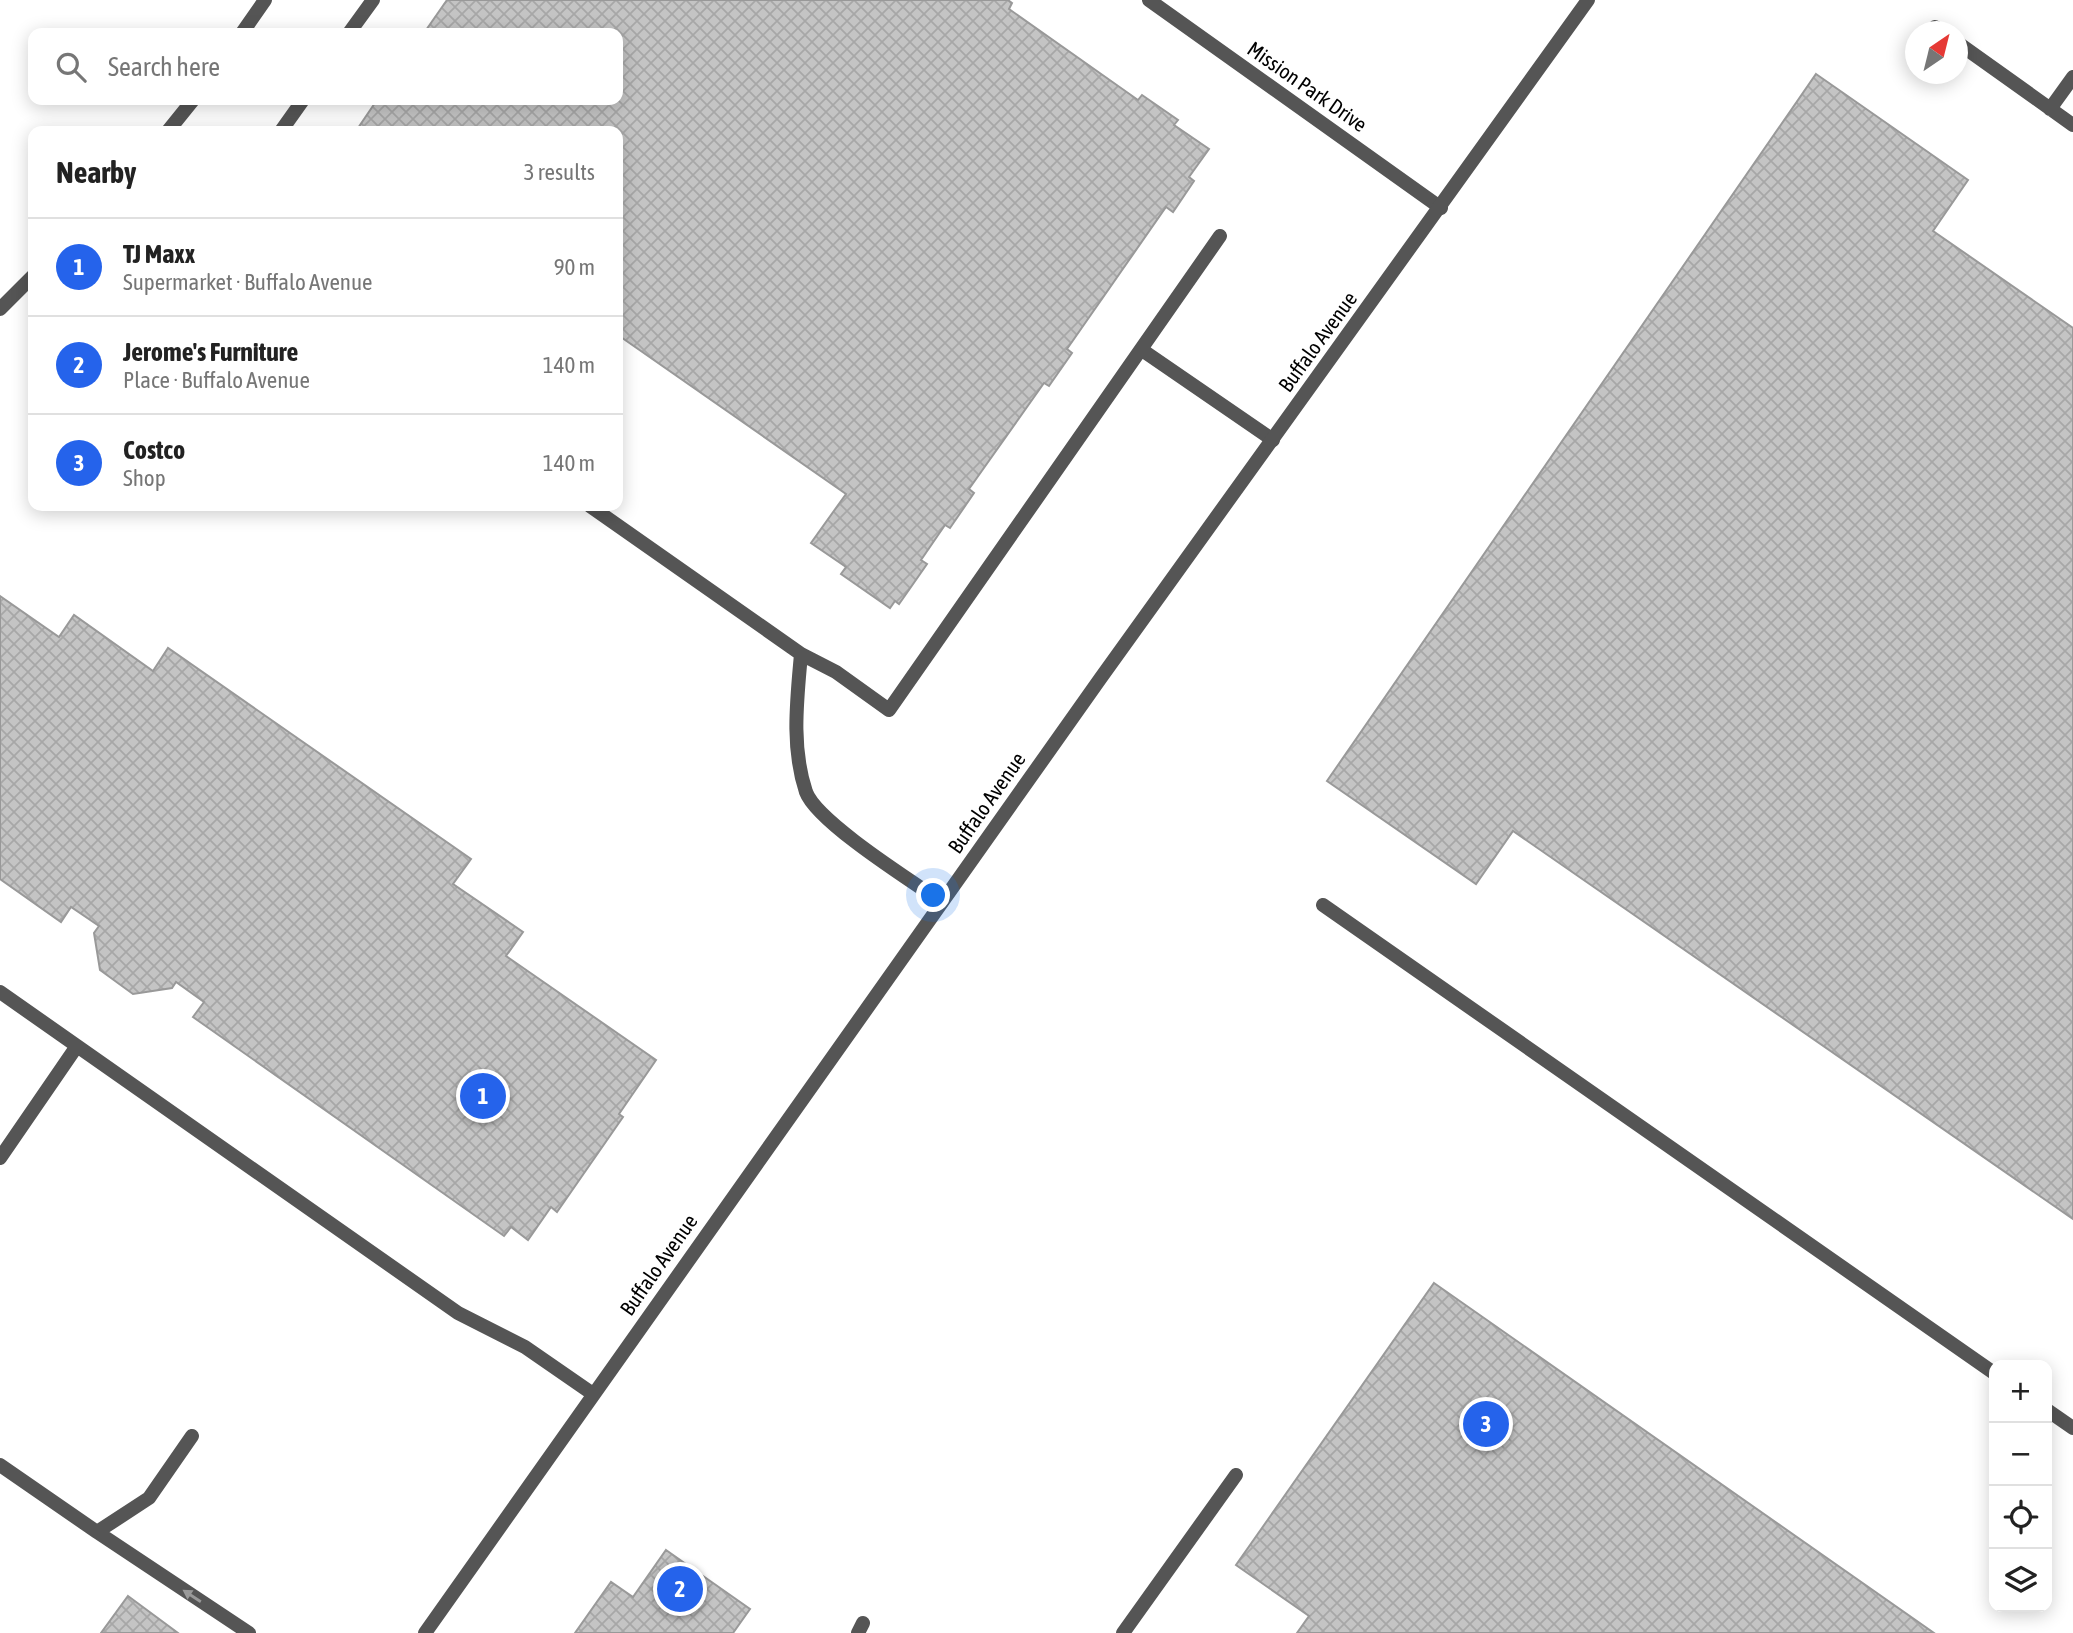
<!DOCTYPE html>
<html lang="en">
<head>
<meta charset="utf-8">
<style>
  body { margin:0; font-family:"Asap Condensed",sans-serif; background:#f6f6f6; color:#222 }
  .controls { position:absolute; right:21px; bottom:21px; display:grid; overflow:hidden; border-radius:14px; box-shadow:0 4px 18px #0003 }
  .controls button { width:63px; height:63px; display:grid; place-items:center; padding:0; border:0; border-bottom:2px solid #e0e0e0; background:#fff; color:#222; font:35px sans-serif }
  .compass { position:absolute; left:1905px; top:21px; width:63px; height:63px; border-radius:50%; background:#fff; box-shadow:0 4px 18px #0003; rotate:35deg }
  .you { position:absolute; left:934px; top:896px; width:24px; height:24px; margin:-18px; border:5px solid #fff; border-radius:50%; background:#1a73e8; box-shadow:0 0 0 10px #1a73e833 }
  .badge { display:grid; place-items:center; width:46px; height:46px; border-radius:50%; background:#2563eb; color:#fff; font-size:23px; font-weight:700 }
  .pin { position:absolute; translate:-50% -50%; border:4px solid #fff; box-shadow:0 2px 7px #0006 }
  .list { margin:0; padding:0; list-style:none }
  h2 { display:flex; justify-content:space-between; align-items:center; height:91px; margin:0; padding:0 28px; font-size:30px }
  h2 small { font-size:23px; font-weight:400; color:#767676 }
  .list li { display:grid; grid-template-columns:46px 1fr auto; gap:21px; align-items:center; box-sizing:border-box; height:98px; padding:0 28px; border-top:2px solid #e0e0e0 }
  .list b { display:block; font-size:26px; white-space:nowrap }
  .list p { margin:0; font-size:23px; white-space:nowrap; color:#767676 }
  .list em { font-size:23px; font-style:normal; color:#767676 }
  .icon { flex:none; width:38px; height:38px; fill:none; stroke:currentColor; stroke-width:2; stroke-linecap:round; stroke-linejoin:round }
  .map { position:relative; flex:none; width:2073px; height:1633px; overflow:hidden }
  .search { position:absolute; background:#fff; box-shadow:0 4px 18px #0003; left:28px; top:28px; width:595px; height:77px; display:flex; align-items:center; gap:18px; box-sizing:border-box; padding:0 24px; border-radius:14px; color:#767676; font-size:26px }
  .panel { position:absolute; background:#fff; box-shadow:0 4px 18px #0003; left:28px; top:126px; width:595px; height:385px; border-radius:14px }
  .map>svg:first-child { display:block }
</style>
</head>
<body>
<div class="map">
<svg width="2073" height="1633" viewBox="0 0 2073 1633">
  <defs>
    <pattern id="building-cross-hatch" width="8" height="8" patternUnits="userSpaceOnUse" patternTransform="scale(1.75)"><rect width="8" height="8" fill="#c4c4c4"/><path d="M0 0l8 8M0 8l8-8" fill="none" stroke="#a7a7a7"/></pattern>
  </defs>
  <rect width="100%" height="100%" fill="#fff"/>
  <path fill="url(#building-cross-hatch)" stroke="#999" stroke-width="2" d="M447,0H1008L1012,3L1009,9L1138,100L1142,95L1178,120L1174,125L1209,149L1189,177L1194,181L1173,212L1166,207L1067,349L1072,353L1049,386L1044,383L969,489L974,493L950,528L945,525L921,560L927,564L899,604L895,601L890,608L841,574L846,567L811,543L846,494L618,335V131H356L377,100H618V33H424Z
    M1816,74L1968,180L1933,231L2073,328V1219L1513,831L1476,884L1327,781Z
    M0,596L59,637L74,615L153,671L168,648L471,859L453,884L523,932L506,956L656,1060L619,1114L623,1117L557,1212L551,1207L528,1240L511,1227L504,1236L193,1017L204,1002L176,982L172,988L133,994L100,970L94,933L99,926L71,907L61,922L0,879Z
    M1434,1283L1934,1633H1297L1309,1616L1236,1565Z
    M666,1550L750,1609L733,1633H575L611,1582L633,1597Z
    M128,1596L178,1633H101Z"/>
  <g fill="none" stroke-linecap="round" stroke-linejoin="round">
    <path stroke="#555" stroke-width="14" d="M1935,27L1941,32
      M349,33L373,0
      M1958,43L2073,125
      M2050,109L2073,77
      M281,131L303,100
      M1142,350L1273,440
      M590,506L801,654
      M942,902C913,882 817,822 806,792C791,747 797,700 801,654L836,672L889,710L1220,236
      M1323,905L1994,1373
      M0,992L458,1313L525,1347L593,1394
      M0,1158L77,1046
      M2047,1410L2073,1428
      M0,1465L97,1532L149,1498L192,1436
      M97,1532L249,1633
      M858,1633L863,1623
      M1123,1633L1236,1475"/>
    <path stroke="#555" stroke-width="14" d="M1149,0L1441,208
      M242,33L265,0
      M168,131L193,100
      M0,309L33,276"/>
    <path stroke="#555" stroke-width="14" d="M425,1633L1100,679L1588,0"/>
  </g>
  <defs><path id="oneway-solid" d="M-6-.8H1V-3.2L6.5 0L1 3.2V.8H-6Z" transform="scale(1.75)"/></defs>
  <use fill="#999" href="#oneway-solid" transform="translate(192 1596) rotate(-147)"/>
  <g text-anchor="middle" stroke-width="6" stroke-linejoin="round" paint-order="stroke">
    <g font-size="21" fill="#000" stroke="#fff">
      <text transform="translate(1307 87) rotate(35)" y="7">Mission Park Drive</text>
      <text transform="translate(1318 342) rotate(-54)" y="7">Buffalo Avenue</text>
      <text transform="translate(987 803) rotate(-55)" y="7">Buffalo Avenue</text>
      <text transform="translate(659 1265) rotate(-55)" y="7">Buffalo Avenue</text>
    </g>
  </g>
</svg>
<div class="controls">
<button>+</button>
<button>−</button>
<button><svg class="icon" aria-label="locate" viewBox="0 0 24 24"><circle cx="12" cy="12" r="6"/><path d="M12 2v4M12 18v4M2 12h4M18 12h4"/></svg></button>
<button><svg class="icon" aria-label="layers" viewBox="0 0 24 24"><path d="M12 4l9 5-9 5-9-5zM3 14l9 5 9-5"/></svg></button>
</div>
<svg class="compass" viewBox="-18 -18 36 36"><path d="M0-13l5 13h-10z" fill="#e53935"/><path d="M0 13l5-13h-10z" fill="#767676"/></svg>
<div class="you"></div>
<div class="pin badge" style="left:483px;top:1096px">1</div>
<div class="pin badge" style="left:680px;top:1589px">2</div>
<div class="pin badge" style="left:1486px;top:1424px">3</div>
<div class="search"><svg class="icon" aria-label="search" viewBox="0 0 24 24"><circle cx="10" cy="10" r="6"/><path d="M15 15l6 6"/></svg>Search here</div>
<section class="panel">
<h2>Nearby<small>3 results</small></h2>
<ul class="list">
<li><span class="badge">1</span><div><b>TJ Maxx</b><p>Supermarket · Buffalo Avenue</p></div><em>90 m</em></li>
<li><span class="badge">2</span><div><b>Jerome's Furniture</b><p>Place · Buffalo Avenue</p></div><em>140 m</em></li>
<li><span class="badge">3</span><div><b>Costco</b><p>Shop</p></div><em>140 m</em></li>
</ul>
</section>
</div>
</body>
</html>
